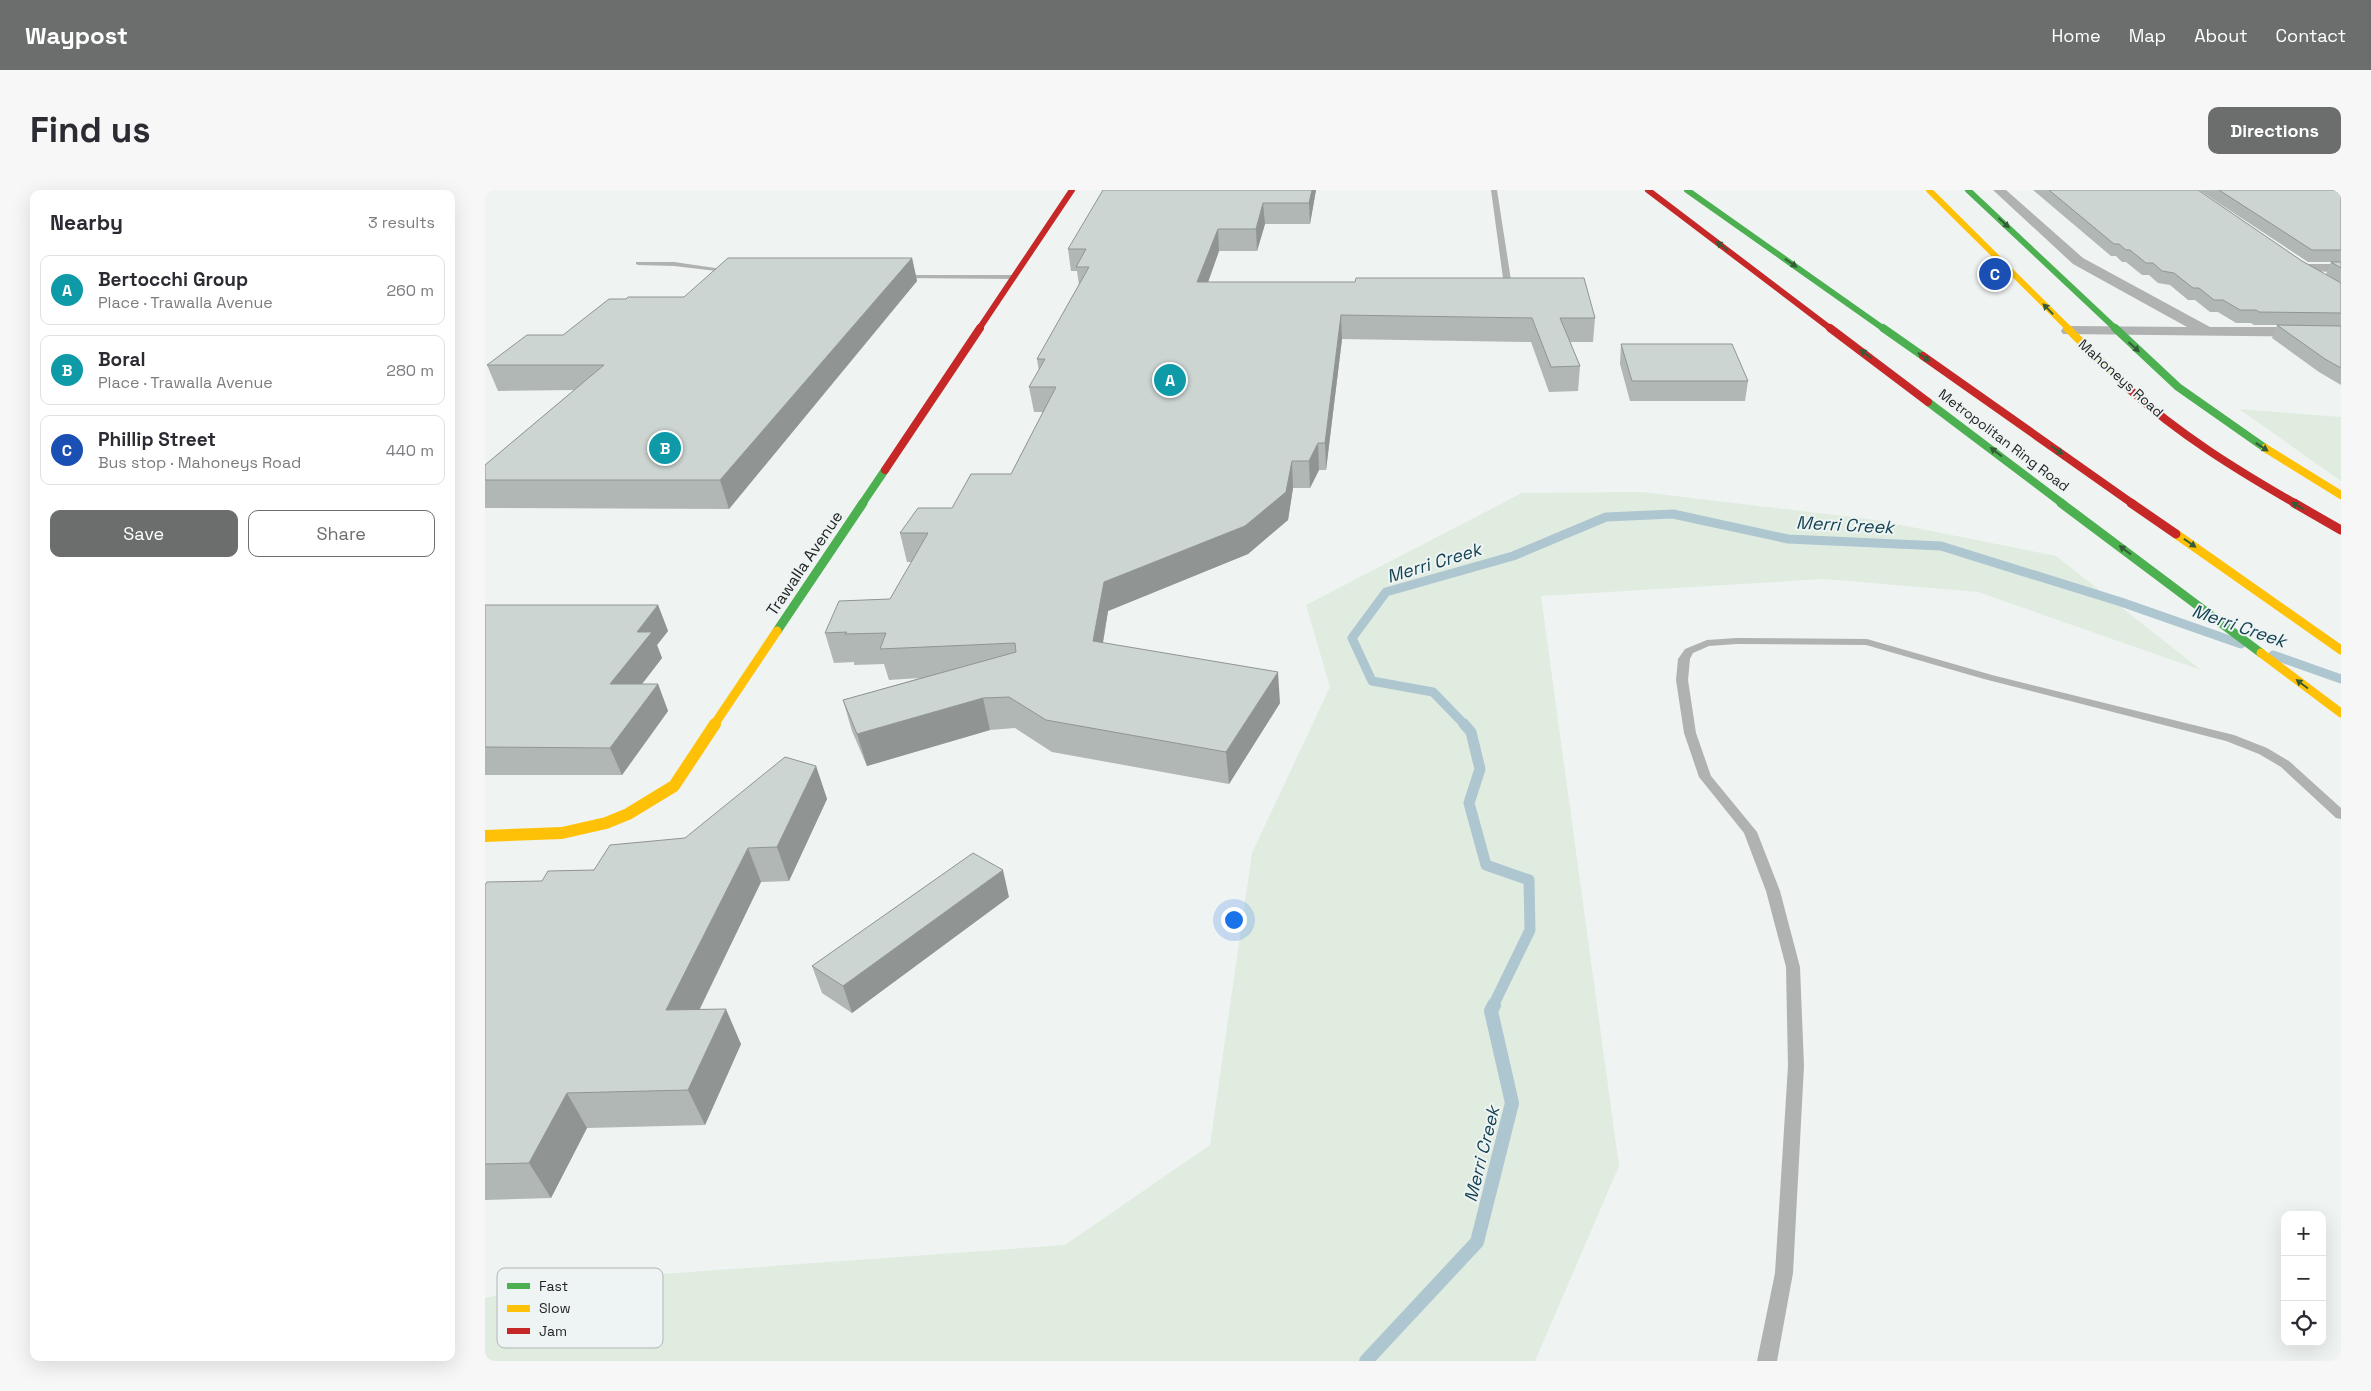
<!DOCTYPE html>
<html lang="en">
<head>
<meta charset="utf-8">
<style>
  body { margin:0; font-family:"Space Grotesk",sans-serif; background:#f7f7f7; color:#2b2b33 }
  .controls { position:absolute; right:15px; bottom:15px; display:grid; overflow:hidden; border-radius:10px; box-shadow:0 5px 20px #0002 }
  .controls button { width:45px; height:45px; display:grid; place-items:center; padding:0; border:0; border-bottom:1px solid #e1e1e2; background:#fff; color:#2b2b33; font:25px sans-serif }
  .you { position:absolute; left:748px; top:729px; width:18px; height:18px; margin:-12px; border:4px solid #fff; border-radius:50%; background:#1a73e8; box-shadow:0 0 0 8px #1a73e833 }
  .badge { display:grid; place-items:center; width:32px; height:32px; border-radius:50%; background:#6b6e6d; color:#fff; font-size:16px; font-weight:700 }
  .pin { position:absolute; translate:-50% -50%; border:2px solid #fff; box-shadow:0 1px 5px #0006 }
  .list { margin:0; padding:0; list-style:none }
  h2 { display:flex; justify-content:space-between; align-items:center; height:65px; margin:0; padding:0 20px; font-size:21px }
  h2 small { font-size:16px; font-weight:400; color:#7c7c81 }
  .list li { display:grid; grid-template-columns:32px 1fr auto; gap:15px; align-items:center; box-sizing:border-box; height:70px; margin:0 10px 10px; padding:0 10px; border:1px solid #e1e1e2; border-radius:10px }
  .list b { display:block; font-size:19px; white-space:nowrap }
  .list p { margin:0; font-size:16px; white-space:nowrap; color:#7c7c81 }
  .list em { font-size:16px; font-style:normal; color:#7c7c81 }
  .actions { display:flex; gap:10px; padding:15px 20px }
  .actions a { flex:1; padding:11px 0; border:1px solid #6b6e6d; border-radius:10px; text-align:center; font-size:18px; color:#6b6e6d }
  .actions .main { background:#6b6e6d; color:#fff }
  .icon { flex:none; width:28px; height:28px; fill:none; stroke:currentColor; stroke-width:2; stroke-linecap:round; stroke-linejoin:round }
  .map { position:relative; flex:none; width:1856px; height:1171px; overflow:hidden; border-radius:10px }
  header { display:flex; align-items:center; gap:30px; box-sizing:border-box; height:70px; padding:0 25px; background:#6b6e6d; color:#fff }
  header strong { font-size:24px }
  nav { display:flex; gap:28px; margin-inline-start:auto; font-size:18px }
  .intro { display:flex; align-items:center; justify-content:space-between; box-sizing:border-box; height:120px; padding:0 30px }
  h1 { margin:0; font-size:35px }
  .button { padding:12px 22px; border-radius:10px; background:#6b6e6d; color:#fff; font-size:18px; font-weight:700 }
  main { display:flex; gap:30px; padding:0 30px }
  aside { flex:1; background:#fff; border-radius:10px; box-shadow:0 5px 20px #0002 }
  .map>svg:first-child { display:block }
</style>
</head>
<body>
<header>
<strong>Waypost</strong>
<nav><a>Home</a><a>Map</a><a>About</a><a>Contact</a></nav>
</header>
<div class="intro"><h1>Find us</h1><a class="button">Directions</a></div>
<main>
<aside>
<h2>Nearby<small>3 results</small></h2>
<ul class="list">
<li><span class="badge" style="background:#0f9aa8">A</span><div><b>Bertocchi Group</b><p>Place · Trawalla Avenue</p></div><em>260 m</em></li>
<li><span class="badge" style="background:#0f9aa8">B</span><div><b>Boral</b><p>Place · Trawalla Avenue</p></div><em>280 m</em></li>
<li><span class="badge" style="background:#1a4fb4">C</span><div><b>Phillip Street</b><p>Bus stop · Mahoneys Road</p></div><em>440 m</em></li>
</ul>
<div class="actions"><a class="main">Save</a><a>Share</a></div>
</aside>
<div class="map">
<svg width="1856" height="1171" viewBox="0 0 1856 1171">
  <rect width="100%" height="100%" fill="#eff3f2"/>
  <path fill="#e0ece0" d="M1754,219L1856,227V291Z
    M1157,302L1391,330L1571,366L1716,480L1493,402L1339,389L1056,406L1134,976L1050,1171H0V1108L80,1091L580,1055L725,955L767,663L845,497L821,415L1037,303Z"/>
  <g fill="none" stroke-linecap="round" stroke-linejoin="round">
    <path stroke="#adc6d0" stroke-width="9" d="M1788,465L1856,489
      M980,535L948,502L887,491L867,448L901,402L1028,366L1121,327L1188,324L1303,349L1456,356L1636,412L1756,454"/>
    <path stroke="#adc6d0" stroke-width="11" d="M979,534L986,542L995,579L984,613L1001,675L1044,690L1045,740L1008,816"/>
    <path stroke="#adc6d0" stroke-width="14" d="M881,1171L992,1052L1027,913L1006,821L1009,815"/>
    <path fill="#b0b2b1" fill-rule="evenodd" d="M1006,0H1012L1028,103L1024,105L1020,103Z
      M151,72H189L251,81L248,83L189,76L153,75L151,74Z
      M415,85H530L533,87L530,89L413,88V86Z
      M1252,448L1382,449L1507,485L1749,545L1782,558L1804,571L1856,618V629L1851,628L1796,577L1774,564L1741,551L1499,489L1381,455L1252,454L1224,456L1208,463L1205,469L1203,490L1211,543L1226,586L1272,642L1295,701L1315,777L1319,876L1308,1083L1292,1171H1272L1290,1083L1303,876L1301,777L1281,701L1259,643L1214,587L1199,543L1191,490L1193,469L1200,459L1222,450Z"/>
    <path fill="#b0b2b1" fill-rule="evenodd" d="M1508,0H1521L1598,68L1725,137H1856V147L1578,144L1576,141L1578,138L1584,136L1702,137L1588,74Z
      M1818,74H1856V82L1813,81L1811,78Z"/>
    <path stroke="#4caf50" stroke-width="6" d="M1202,0L1399,139
      M1483,0L1631,139"/>
    <path stroke="#4caf50" stroke-width="8" d="M1398,138L1438,166
      M1630,138L1693,197L1780,258
      M1443,212L1578,314
      M377,314L400,280"/>
    <path stroke="#4caf50" stroke-width="9" d="M1576,313L1776,463
      M292,441L378,313"/>
    <path stroke="#ffc107" stroke-width="6" d="M1444,0L1584,139"/>
    <path stroke="#ffc107" stroke-width="8" d="M1582,138L1644,199
      M1780,258L1856,305"/>
    <path stroke="#ffc107" stroke-width="9" d="M1691,344L1856,460
      M1776,463L1856,523
      M229,535L292,441"/>
    <path stroke="#ffc107" stroke-width="12" d="M0,646L77,643L121,633L143,624L189,596L230,534"/>
    <path stroke="#c62828" stroke-width="6" d="M1163,0L1346,139
      M494,139L587,0"/>
    <path stroke="#c62828" stroke-width="8" d="M1345,138L1443,212
      M1438,166L1648,314
      M1644,199C1695,245 1752,280 1811,314
      M400,280L495,138"/>
    <path stroke="#c62828" stroke-width="9" d="M1646,313L1691,344
      M1809,313L1856,340"/>
  </g>
  <path fill="#b0b7b5" d="M831,0L825,34H780L772,61H734L723,92L1110,128L1108,152H1085L1095,176L1093,201L1064,202L1046,152L857,149L841,280H834L825,298H808L803,330L763,364L623,421L618,453L795,513L744,594L567,562L530,538L505,540L382,576L367,541L358,510L435,488L404,490L399,474L369,475V472L349,473L340,443L405,409L427,372H422L415,343L467,318L526,284L558,222H549L544,197L554,181L552,169L594,95L592,81H586L583,59Z
    M1548,0H1713L1817,71L1852,91L1841,84L1846,72H1823L1714,0H1856V195L1834,182L1787,148L1792,135H1769L1766,133H1751L1733,122H1725L1710,110H1703L1685,95L1673,93L1664,85H1657L1641,72H1637L1631,66H1626Z
    M427,68L432,91L244,319L0,318V275L89,200L13,201L2,175L78,145L141,109L199,107Z
    M1136,154L1263,191L1260,211H1145L1135,174Z
    M0,415H173L183,441L172,455L177,468L157,494H173L183,521L137,585H0Z
    M331,576L342,609L304,691L276,692L215,819L256,854L220,935L102,938L66,1008L0,1010V695L57,691L109,680L200,648Z
    M524,707L367,823L337,803L327,776Z"/>
  <path fill="#909593" d="M827,0H831L825,34L824,13Z
    M778,13L780,34L772,61L771,39Z
    M733,39L734,61L715,115L712,92Z
    M427,68L432,91L244,319L235,290Z
    M856,125L857,149L841,280L840,253Z
    M833,253L834,280L825,298L824,271Z
    M807,271L808,298L803,330L763,364L623,421L613,482L608,451L619,392Z
    M173,415L183,441L172,455L177,468L136,521L125,494L152,442Z
    M793,482L795,513L744,594L741,562Z
    M173,494L183,521L137,585L125,558Z
    M498,508L505,540L382,576L372,544Z
    M331,576L342,609L304,691L292,657Z
    M263,658L276,692L197,855L181,820Z
    M518,680L524,707L367,823L358,796Z
    M241,819L256,854L220,935L203,900Z
    M82,903L102,938L66,1008L44,973Z"/>
  <path fill="#cdd5d2" stroke="#909593" d="M618,0H827L824,13H778L771,39H733L712,92H870L871,88H1099L1110,128H1075L1095,176L1066,177L1047,128L856,125L840,253H833L824,271H807L801,302L760,336L619,392L608,451L793,482L741,562L561,530L524,507L498,508L372,544L358,510L531,462L530,453L395,459L401,443L360,444L362,442L340,443L354,411L405,409L443,343H415L433,318H467L486,284H526L571,197H544L560,169H552L604,77H591L601,59H583Z
    M1564,0H1713L1817,71L1856,93V123L1774,122L1771,120H1755L1738,110H1729L1714,98H1708L1689,83L1677,81L1668,73H1661L1645,60H1641L1634,54H1629Z
    M1734,0H1856V60H1827Z
    M243,68H427L235,290H0V275L119,175H2L42,145H78L124,109H141L143,107H199Z
    M1846,72H1856V78Z
    M1792,135L1856,136V178L1840,169Z
    M1136,154H1247L1263,191H1147Z
    M0,415H173L152,442H167L125,494H173L125,558L0,557Z
    M300,567L331,576L292,657L263,658L181,820L241,819L203,900L82,903L44,973L0,974V695L2,692L57,691L63,681L109,680L125,655L200,648Z
    M488,663L518,680L358,796L327,776Z"/>
  <defs><path id="oneway-solid" d="M-6-.8H1V-3.2L6.5 0L1 3.2V.8H-6Z" transform="scale(1.25)"/></defs>
  <g fill="#345d37">
    <use href="#oneway-solid" transform="translate(1519 33) rotate(43)"/>
    <use href="#oneway-solid" transform="translate(1237 56) rotate(-143)"/>
    <use href="#oneway-solid" transform="translate(1306 73) rotate(35)"/>
    <use href="#oneway-solid" transform="translate(1563 119) rotate(-134)"/>
    <use href="#oneway-solid" transform="translate(1649 157) rotate(42)"/>
    <use href="#oneway-solid" transform="translate(1381 164) rotate(-143)"/>
    <use href="#oneway-solid" transform="translate(1439 167) rotate(35)"/>
    <use href="#oneway-solid" transform="translate(1777 257) rotate(33)"/>
    <use href="#oneway-solid" transform="translate(1572 260) rotate(35)"/>
    <use href="#oneway-solid" transform="translate(1511 262) rotate(-143)"/>
    <use href="#oneway-solid" transform="translate(1813 316) rotate(-150)"/>
    <use href="#oneway-solid" transform="translate(1705 353) rotate(35)"/>
    <use href="#oneway-solid" transform="translate(1640 360) rotate(-143)"/>
    <use href="#oneway-solid" transform="translate(1817 494) rotate(-143)"/>
  </g>
  <g text-anchor="middle" stroke-width="4" stroke-linejoin="round" paint-order="stroke">
    <g font-size="14" fill="#242626" stroke="#eef4f3">
      <text transform="translate(1636 188) rotate(42)" y="5">Mahoneys Road</text>
      <text transform="translate(1519 250) rotate(37)" y="5">Metropolitan Ring Road</text>
    </g>
    <g font-size="16" fill="#242626" stroke="#eef4f3">
      <text transform="translate(319 373) rotate(-56)" y="6">Trawalla Avenue</text>
    </g>
    <g font-size="18" font-style="italic" fill="#144454" stroke="#eef4f3">
      <text transform="translate(1360 335) rotate(3)" y="6">Merri Creek</text>
      <text transform="translate(949 373) rotate(-17)" y="6">Merri Creek</text>
      <text transform="translate(1754 436) rotate(19)" y="6">Merri Creek</text>
      <text transform="translate(997 964) rotate(-76)" y="6">Merri Creek</text>
    </g>
  </g>
  <rect x="12" y="1078" width="166" height="80" rx="8" fill="#eef4f3" stroke="#b1b6b6" stroke-width="1"/>
  <rect x="22" y="1093" width="23" height="6" fill="#4caf50"/>
  <rect x="22" y="1115" width="23" height="7" fill="#ffc107"/>
  <rect x="22" y="1138" width="23" height="6" fill="#c62828"/>
  <g font-size="14" fill="#242626">
    <text x="54" y="1101">Fast</text>
    <text x="54" y="1123">Slow</text>
    <text x="54" y="1146">Jam</text>
  </g>
</svg>
<div class="controls">
<button>+</button>
<button>−</button>
<button><svg class="icon" aria-label="locate" viewBox="0 0 24 24"><circle cx="12" cy="12" r="6"/><path d="M12 2v4M12 18v4M2 12h4M18 12h4"/></svg></button>
</div>
<div class="you"></div>
<div class="pin badge" style="left:685px;top:190px;background:#0f9aa8">A</div>
<div class="pin badge" style="left:180px;top:258px;background:#0f9aa8">B</div>
<div class="pin badge" style="left:1510px;top:84px;background:#1a4fb4">C</div>
</div>
</main>
</body>
</html>
